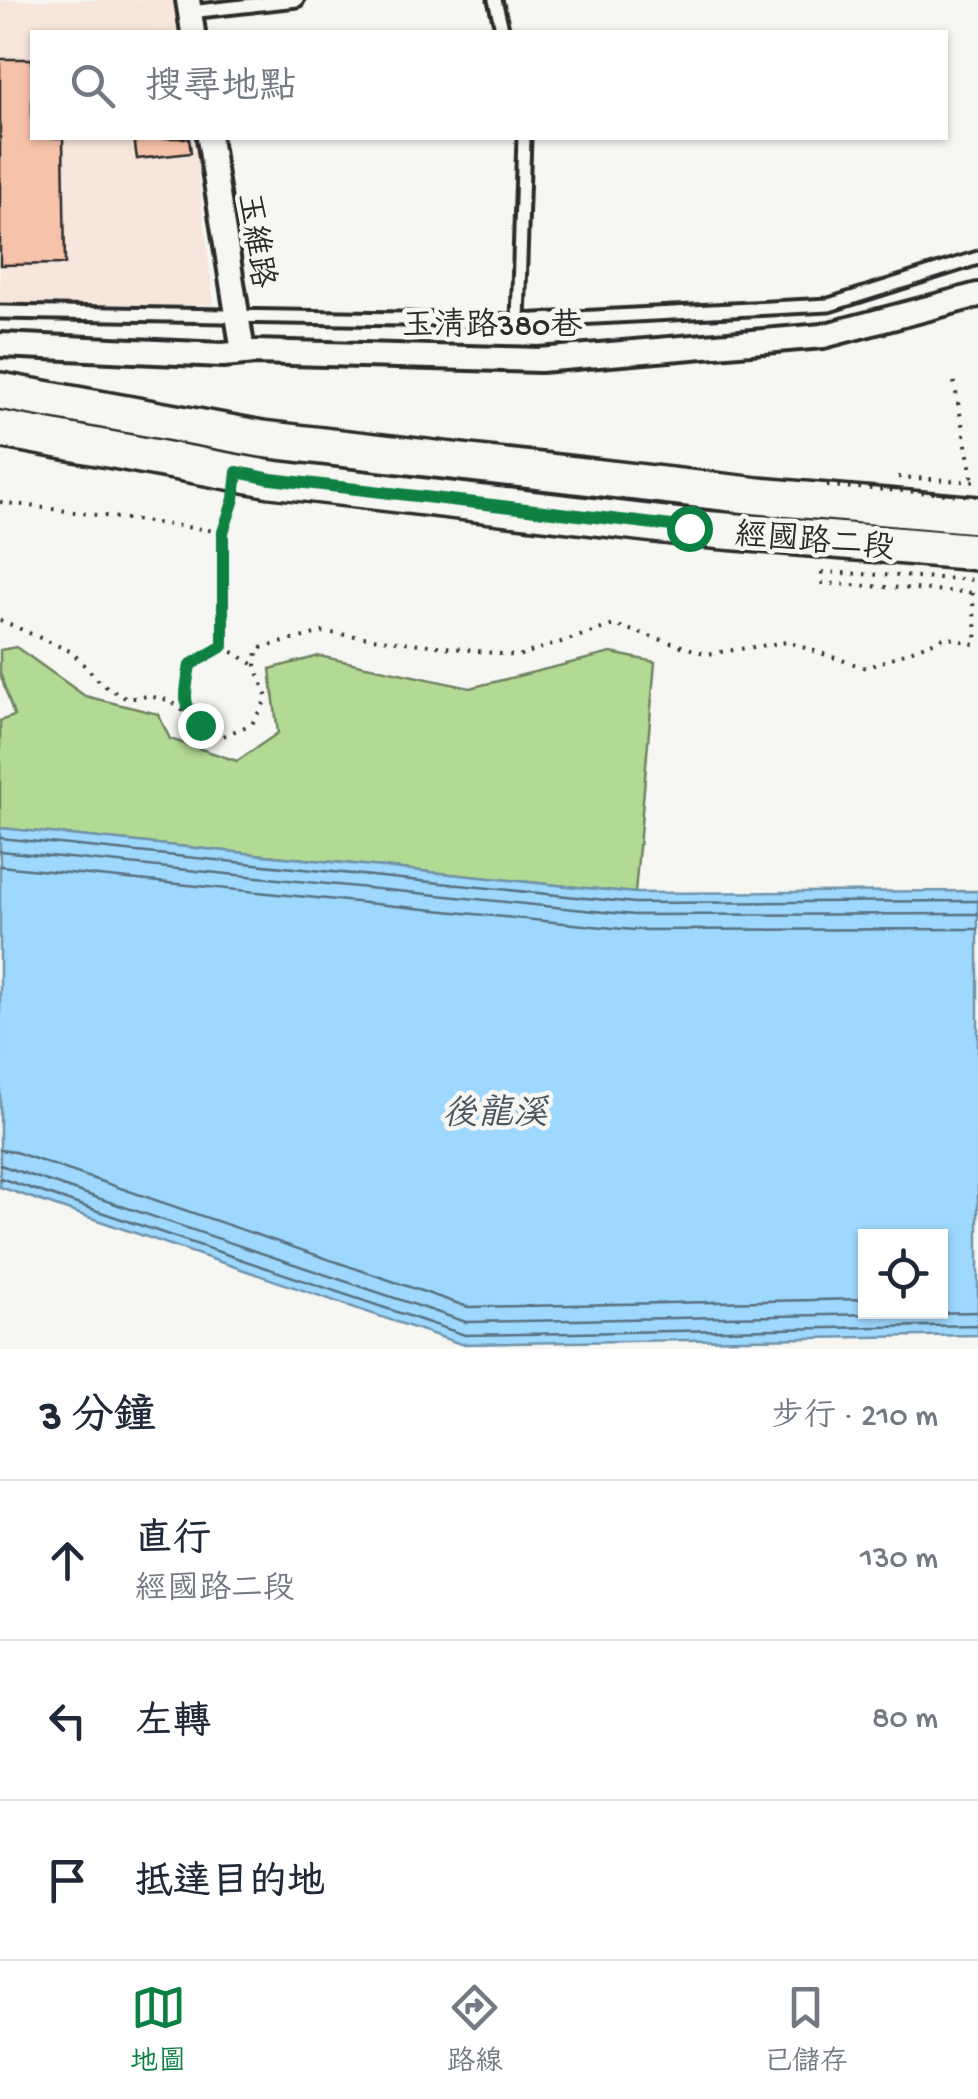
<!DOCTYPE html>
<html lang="zh-TW">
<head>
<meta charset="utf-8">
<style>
  body { margin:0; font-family:"Gochi Hand","LXGW WenKai TC",sans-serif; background:#f2f2f3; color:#1f2937 }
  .controls { position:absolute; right:30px; bottom:30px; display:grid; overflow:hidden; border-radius:0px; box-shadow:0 2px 8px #0004 }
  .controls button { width:90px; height:90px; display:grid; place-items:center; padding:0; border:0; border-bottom:2px solid #e0e1e3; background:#fff; color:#1f2937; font:50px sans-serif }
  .stop { position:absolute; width:30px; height:30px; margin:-22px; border:8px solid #0b8043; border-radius:50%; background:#fff }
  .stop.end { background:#0b8043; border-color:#fff; box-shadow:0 2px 10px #0008 }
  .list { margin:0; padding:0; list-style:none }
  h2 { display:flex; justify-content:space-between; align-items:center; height:130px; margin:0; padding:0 40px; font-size:42px }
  h2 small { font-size:32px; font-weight:400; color:#747a83 }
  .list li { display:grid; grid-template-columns:65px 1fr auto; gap:30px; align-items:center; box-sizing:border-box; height:160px; padding:0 40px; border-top:2px solid #e0e1e3 }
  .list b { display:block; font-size:38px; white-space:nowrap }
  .list p { margin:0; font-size:32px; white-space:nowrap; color:#747a83 }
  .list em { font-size:32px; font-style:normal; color:#747a83 }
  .icon { flex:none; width:55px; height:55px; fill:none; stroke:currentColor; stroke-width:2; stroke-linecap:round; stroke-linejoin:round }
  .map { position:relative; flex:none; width:978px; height:1349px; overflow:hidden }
  .search { position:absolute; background:#fff; box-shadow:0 2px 8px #0004; left:30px; right:30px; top:30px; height:110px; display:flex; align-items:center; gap:25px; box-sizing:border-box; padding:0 35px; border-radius:0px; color:#747a83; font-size:38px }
  .sheet { height:610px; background:#fff }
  nav { display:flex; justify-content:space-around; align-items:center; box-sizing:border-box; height:140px; border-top:2px solid #e0e1e3; background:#fff; font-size:28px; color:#747a83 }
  nav a { display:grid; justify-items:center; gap:5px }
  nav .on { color:#0b8043 }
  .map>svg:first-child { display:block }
</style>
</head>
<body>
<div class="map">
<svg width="978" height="1349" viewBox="0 0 978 1349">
  <rect width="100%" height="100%" fill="#f6f6f2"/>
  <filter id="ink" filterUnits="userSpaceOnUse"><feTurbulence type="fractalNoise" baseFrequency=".01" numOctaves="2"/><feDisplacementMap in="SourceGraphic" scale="20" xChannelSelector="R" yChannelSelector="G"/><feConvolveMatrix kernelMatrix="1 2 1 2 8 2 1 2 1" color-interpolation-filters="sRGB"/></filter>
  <g filter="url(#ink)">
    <path fill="#f6e6dc" d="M0,0H176L180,32H32V138H194L214,305L0,304Z"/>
    <path fill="#b3da95" stroke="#6f8260" stroke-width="2.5" d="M16,647L85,696L158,714L170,739L237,761L278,733L270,669L319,656L470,688L611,653L655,662L635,893L0,828V721L14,716L0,673V650Z"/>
    <path fill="#9ed8fe" stroke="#7093aa" stroke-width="2.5" fill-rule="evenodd" d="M0,828L635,893L978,891V1335L461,1344L0,1187ZM866,1236H940V1312H866Z"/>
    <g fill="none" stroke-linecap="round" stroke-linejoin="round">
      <path stroke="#59707f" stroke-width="2.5" d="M0,838L635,903L978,901
        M0,851L634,915L978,914
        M0,866L633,930L978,929
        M0,1150L15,1152L468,1307L866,1299
        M0,1165L466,1322L978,1312
        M0,1178L465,1335L978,1325"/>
    </g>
    <path fill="#f7c2aa" stroke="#2b2b2b" stroke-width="2.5" d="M0,59H32V138H63L65,264L0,265Z
      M134,138H189L191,153L137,159Z"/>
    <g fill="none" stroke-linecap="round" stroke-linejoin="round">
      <defs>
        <path id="lane" d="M495,0L503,32
          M190,12L297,0
          M0,312L518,321L524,138
          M518,321L829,305L978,258"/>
        <path id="street" d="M188,0L193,32
          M209,138L243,352
          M0,345L223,355L255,352L540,360L823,336L978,295"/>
        <path id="primary" d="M0,391L262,439L758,496L978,515
          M0,429L271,479L689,528L978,552"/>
      </defs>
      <use href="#lane" stroke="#2b2b2b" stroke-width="19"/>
      <use href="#street" stroke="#2b2b2b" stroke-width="30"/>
      <use href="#primary" stroke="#2b2b2b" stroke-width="42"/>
      <path stroke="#2b2b2b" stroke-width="4" stroke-dasharray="2.5 8" stroke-linecap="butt" d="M954,382L973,481
        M898,477L978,482
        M233,501L223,532V646L256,666
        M0,502L223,532
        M822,572V583L978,593
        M972,593L977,643
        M0,620L72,652L102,684L127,699L148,696L169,700L218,738L252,724L267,698L256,666L257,649L323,632L518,656L614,625L707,654L787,642L866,668L946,637L978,645
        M187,712L190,665L223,646"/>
      <use href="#lane" stroke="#f6f6f2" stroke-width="11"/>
      <use href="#street" stroke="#f6f6f2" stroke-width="22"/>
      <use href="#primary" stroke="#f6f6f2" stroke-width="35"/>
      <path stroke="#2b2b2b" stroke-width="4" stroke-dasharray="2.5 8" stroke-linecap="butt" d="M827,486L978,496
        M822,572L978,580"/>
    </g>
  </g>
  <g fill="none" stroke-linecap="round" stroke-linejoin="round" filter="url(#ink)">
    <path stroke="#0b8043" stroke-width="12" d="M200,725C180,705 186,691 190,665L223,646V532L234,499L237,472L271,479L689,528"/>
  </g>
  <g text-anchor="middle" stroke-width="9" stroke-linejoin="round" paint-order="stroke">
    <g font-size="32" fill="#2b2b2b" stroke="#f6f6f2">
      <text transform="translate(258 240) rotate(81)" y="11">玉維路</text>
      <text x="492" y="334">玉清路380巷</text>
      <text transform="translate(815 539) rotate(5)" y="11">經國路二段</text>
    </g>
    <g font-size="35" font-style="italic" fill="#485660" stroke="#f6f6f2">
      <text x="495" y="1123">後龍溪</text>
    </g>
  </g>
</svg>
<div class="controls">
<button><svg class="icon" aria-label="locate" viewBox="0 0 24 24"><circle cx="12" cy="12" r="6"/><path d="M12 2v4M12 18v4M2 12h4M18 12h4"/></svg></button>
</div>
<div class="stop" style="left:689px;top:528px"></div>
<div class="stop end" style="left:200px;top:725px"></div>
<div class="search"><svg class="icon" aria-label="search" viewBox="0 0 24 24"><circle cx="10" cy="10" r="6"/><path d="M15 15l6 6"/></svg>搜尋地點</div>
</div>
<section class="sheet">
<h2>3 分鐘<small>步行 · 210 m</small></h2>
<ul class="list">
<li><svg class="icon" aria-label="ahead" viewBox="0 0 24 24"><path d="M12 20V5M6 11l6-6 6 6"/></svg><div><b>直行</b><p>經國路二段</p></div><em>130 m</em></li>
<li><svg class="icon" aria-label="left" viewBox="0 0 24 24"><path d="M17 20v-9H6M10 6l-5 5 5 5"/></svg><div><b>左轉</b></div><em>80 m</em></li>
<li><svg class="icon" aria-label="arrive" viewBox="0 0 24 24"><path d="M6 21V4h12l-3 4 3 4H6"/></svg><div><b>抵達目的地</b></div></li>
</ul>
</section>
<nav>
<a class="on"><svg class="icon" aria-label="map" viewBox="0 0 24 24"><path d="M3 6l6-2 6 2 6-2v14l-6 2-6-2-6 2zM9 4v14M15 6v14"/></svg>地圖</a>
<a><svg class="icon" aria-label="directions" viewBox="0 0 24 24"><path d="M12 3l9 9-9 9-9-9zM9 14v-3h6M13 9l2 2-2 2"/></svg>路線</a>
<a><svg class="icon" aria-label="saved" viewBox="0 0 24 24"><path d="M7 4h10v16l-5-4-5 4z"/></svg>已儲存</a>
</nav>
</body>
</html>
